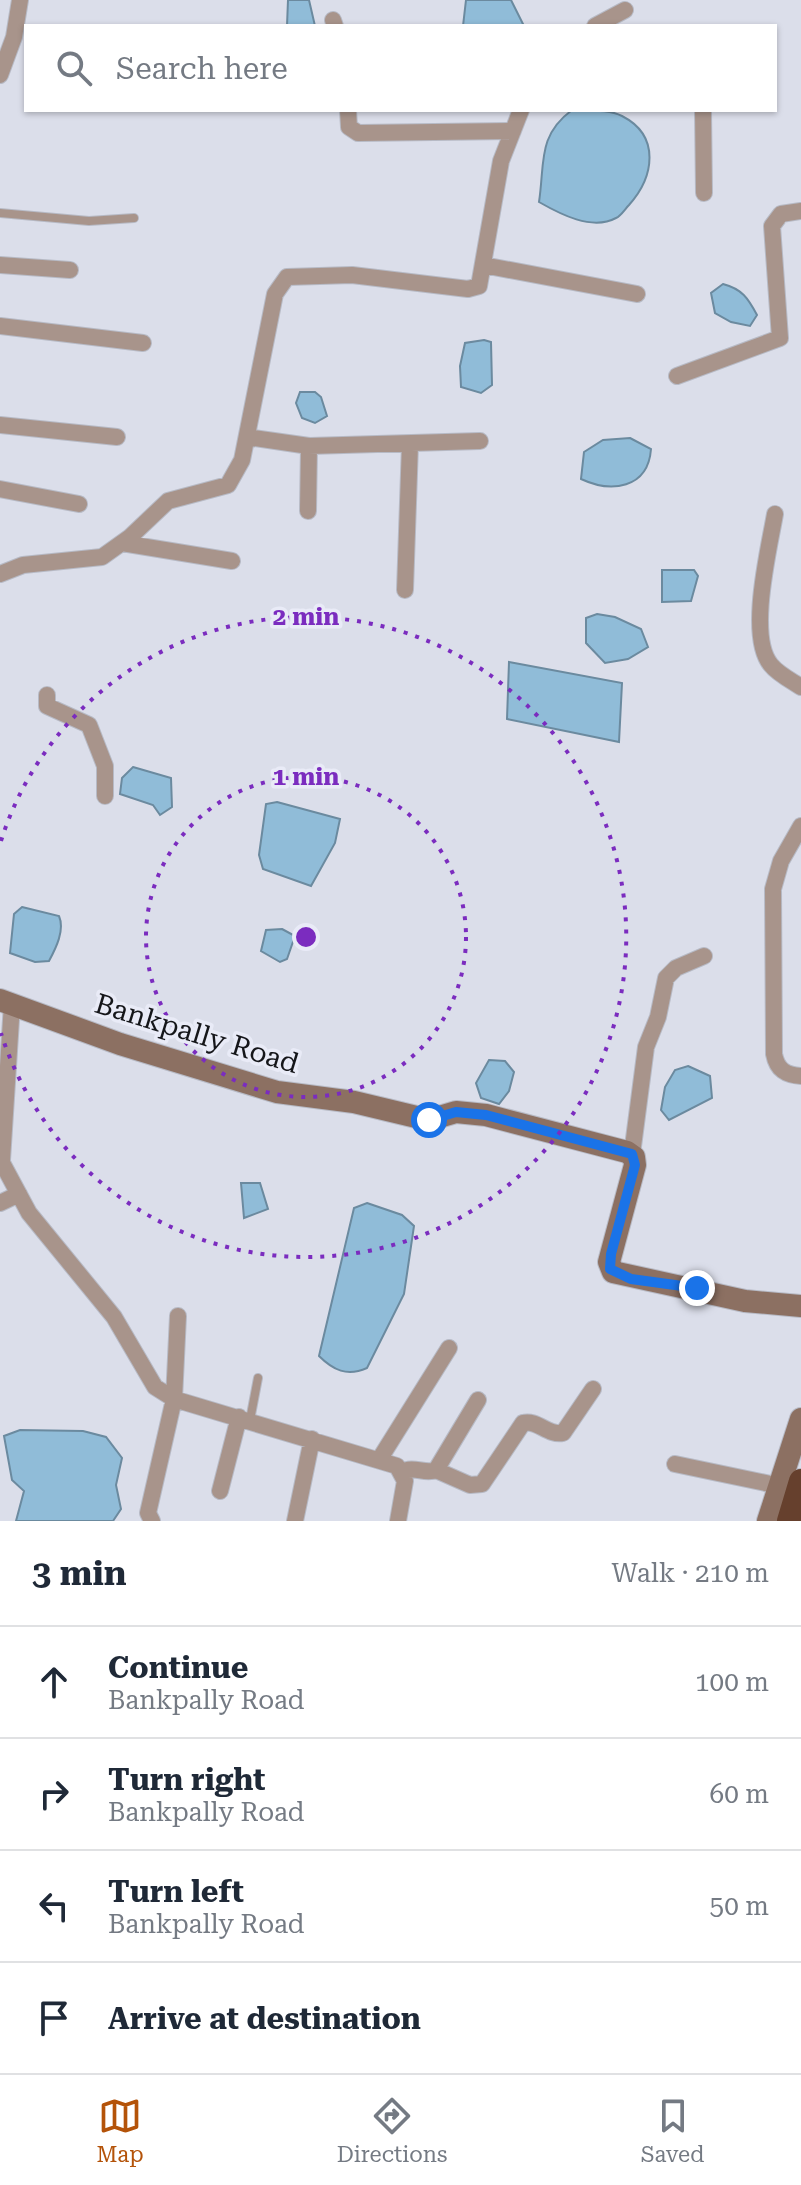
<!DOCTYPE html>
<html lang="en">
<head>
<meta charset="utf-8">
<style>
  body { margin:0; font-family:"Roboto Serif",serif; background:#f6f6f7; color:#1f2937 }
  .stop { position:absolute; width:24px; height:24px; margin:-18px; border:6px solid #1a73e8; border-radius:50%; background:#fff }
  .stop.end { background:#1a73e8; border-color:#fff; box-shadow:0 2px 8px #0008 }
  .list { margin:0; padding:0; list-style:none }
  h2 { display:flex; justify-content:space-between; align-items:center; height:104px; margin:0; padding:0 32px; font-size:34px }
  h2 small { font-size:26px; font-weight:400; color:#747a83 }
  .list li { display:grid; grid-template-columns:52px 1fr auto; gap:24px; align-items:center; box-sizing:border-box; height:112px; padding:0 32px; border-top:2px solid #e0e1e3 }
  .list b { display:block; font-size:30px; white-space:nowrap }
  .list p { margin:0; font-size:26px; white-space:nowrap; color:#747a83 }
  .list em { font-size:26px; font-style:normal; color:#747a83 }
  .icon { flex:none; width:44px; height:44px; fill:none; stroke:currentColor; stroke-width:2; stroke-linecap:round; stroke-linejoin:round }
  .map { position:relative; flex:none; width:801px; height:1521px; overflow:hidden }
  .search { position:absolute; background:#fff; box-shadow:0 2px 6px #0004; left:24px; right:24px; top:24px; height:88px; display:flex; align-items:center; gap:20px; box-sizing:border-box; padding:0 28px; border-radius:0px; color:#747a83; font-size:30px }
  .sheet { height:552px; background:#fff }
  nav { display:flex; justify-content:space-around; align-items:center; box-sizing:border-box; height:112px; border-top:2px solid #e0e1e3; background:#fff; font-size:22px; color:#747a83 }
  nav a { display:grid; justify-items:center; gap:4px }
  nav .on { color:#b45309 }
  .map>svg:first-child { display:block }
</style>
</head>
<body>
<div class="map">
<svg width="801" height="1521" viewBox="0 0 801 1521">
  <rect width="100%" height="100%" fill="#dbdeea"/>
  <path fill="#90bcd8" stroke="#6b8a9f" stroke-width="2" d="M288,0H309L315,26H287Z
    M466,0H511L524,26H463Z
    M572,110C588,111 608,109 622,116C661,136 654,177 629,205C625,209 621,216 616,218C592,231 560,214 539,202C545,163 537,136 572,110Z
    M723,284C742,289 748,298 757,315L750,326L731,322L715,313L711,293Z
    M484,340L491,342L492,385L481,393L461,387L460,366L465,343Z
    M300,392H315L321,397L327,416L315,423L302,418L296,403Z
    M630,438L651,449C648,489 611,493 581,479L584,452L603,440Z
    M662,570H694L698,576L691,601L662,602Z
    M597,614L615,617L641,629L648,647L628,659L605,663L586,643V618Z
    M509,662L622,683L619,742L507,719Z
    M133,767L171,778L172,807L160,815L153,805L120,794L122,778Z
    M277,802L340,819L335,843L311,886L263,869L259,855L266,804Z
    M22,907L59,916C65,930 56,948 49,961L35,962L10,953L14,914Z
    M282,929L295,936L287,959L280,962L261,951L266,930Z
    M489,1060L505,1061L514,1072L509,1091L499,1104L481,1098L476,1083Z
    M688,1066L710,1076L712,1098L669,1120L661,1110L665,1087L675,1070Z
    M241,1183H260L268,1209L244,1218Z
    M367,1203L402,1215L414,1226L404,1294L367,1368C347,1377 333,1370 319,1356L354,1208Z
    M20,1430L83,1431L106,1437L122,1458L116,1485L121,1509L113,1521H16L24,1491L12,1480L4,1436Z"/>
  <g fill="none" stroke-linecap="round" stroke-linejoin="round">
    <defs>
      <path id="lane" d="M0,213L89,221L134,218
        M250,1420L258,1378"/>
      <path id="street" d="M333,20L335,26
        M595,26L625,10
        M0,75L14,37L20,0
        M348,110L349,127L358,133L513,131
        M703,110L704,193
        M0,265L70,270
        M483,265L637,294
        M0,326L143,343
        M677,376L780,338L772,226L781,214L801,211
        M0,425L117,437
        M247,437L309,446L480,441
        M0,489L79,504
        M308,511L309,446
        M775,514C769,549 747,637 771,665C778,674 792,681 801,687
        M122,543L232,561
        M0,574L23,565L102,557L130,537L168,501L228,485L242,460L275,294L287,277L352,275L468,289L479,286L501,161L521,110
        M405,590L410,444
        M47,695V706L89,725L105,766V796
        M801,826L781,861L773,889L774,1054C777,1070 786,1075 801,1076
        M632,1154L646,1047L658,1017L666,978L676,968L704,956
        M0,1159L29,1213L114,1317L155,1387L174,1399L397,1466L405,1481L398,1521
        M2,1160L12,1004
        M0,1203L19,1194
        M379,1460L449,1348
        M675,1464L780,1486
        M436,1470L470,1485L482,1484L523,1423C537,1419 548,1436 563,1433L593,1389
        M402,1472C414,1465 425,1475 436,1470L478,1400
        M220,1491L239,1417
        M152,1521L148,1513L174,1399L178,1316
        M295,1521L312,1439"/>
      <path id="secondary" d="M0,1000L120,1044L277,1092L354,1102L429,1120L456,1112L486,1115L627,1152L634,1157L635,1165L609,1262L613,1272L745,1301L801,1306
        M768,1521L801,1419"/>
      <path id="highway" d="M789,1521L801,1481"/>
    </defs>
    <use href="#lane" stroke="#b7bac5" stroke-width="10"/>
    <use href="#street" stroke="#b7bac5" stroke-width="18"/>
    <use href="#secondary" stroke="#b7bac5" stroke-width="24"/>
    <use href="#highway" stroke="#b7bac5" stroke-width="26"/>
    <use href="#lane" stroke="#a8948b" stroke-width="8"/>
    <use href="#street" stroke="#a8948b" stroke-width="16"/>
    <use href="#secondary" stroke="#8c7062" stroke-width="22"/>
    <use href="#highway" stroke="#66402d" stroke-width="24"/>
  </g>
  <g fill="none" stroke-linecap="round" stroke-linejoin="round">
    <path stroke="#1a73e8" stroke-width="10" d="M429,1120L456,1112L486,1115L632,1154L635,1165L611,1254L610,1269L631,1279L697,1288"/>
  </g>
  <g fill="none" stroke="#7b2cbf" stroke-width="4" stroke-dasharray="4 8">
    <circle cx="306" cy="937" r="160"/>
    <path d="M1 841A320 320 0 1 1 1 1033"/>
  </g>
  <g text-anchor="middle" stroke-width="7" stroke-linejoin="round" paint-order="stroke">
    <g font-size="28" fill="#15161a" stroke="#e9ebf7">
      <text transform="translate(197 1033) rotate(17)" y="10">Bankpally Road</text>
    </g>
  </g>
  <circle cx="306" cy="937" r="12" fill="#7b2cbf" stroke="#e9ebf7" stroke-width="4"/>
  <g font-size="24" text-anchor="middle" font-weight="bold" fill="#7b2cbf" stroke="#e9ebf7" stroke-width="7" stroke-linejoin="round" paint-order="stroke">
    <text x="306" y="625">2 min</text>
    <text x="306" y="785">1 min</text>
  </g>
</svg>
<div class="stop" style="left:429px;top:1120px"></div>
<div class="stop end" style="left:697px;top:1288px"></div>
<div class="search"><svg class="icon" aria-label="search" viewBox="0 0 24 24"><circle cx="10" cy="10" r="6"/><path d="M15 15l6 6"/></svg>Search here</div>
</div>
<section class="sheet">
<h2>3 min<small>Walk · 210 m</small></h2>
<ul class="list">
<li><svg class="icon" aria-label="ahead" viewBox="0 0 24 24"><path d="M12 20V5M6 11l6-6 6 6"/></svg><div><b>Continue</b><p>Bankpally Road</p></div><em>100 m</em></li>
<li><svg class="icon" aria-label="right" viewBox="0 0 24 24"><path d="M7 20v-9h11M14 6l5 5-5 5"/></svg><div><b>Turn right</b><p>Bankpally Road</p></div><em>60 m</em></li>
<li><svg class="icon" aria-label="left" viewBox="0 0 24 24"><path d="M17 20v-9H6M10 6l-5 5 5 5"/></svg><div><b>Turn left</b><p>Bankpally Road</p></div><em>50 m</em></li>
<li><svg class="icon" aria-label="arrive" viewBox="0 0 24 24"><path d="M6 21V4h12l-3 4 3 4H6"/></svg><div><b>Arrive at destination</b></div></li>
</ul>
</section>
<nav>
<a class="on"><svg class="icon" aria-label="map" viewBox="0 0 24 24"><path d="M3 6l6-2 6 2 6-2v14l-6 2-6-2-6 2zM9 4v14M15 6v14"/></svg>Map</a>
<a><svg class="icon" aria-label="directions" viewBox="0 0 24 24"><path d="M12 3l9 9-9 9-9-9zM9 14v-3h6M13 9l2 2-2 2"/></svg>Directions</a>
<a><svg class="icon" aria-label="saved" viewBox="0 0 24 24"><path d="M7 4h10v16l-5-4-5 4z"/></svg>Saved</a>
</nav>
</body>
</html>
